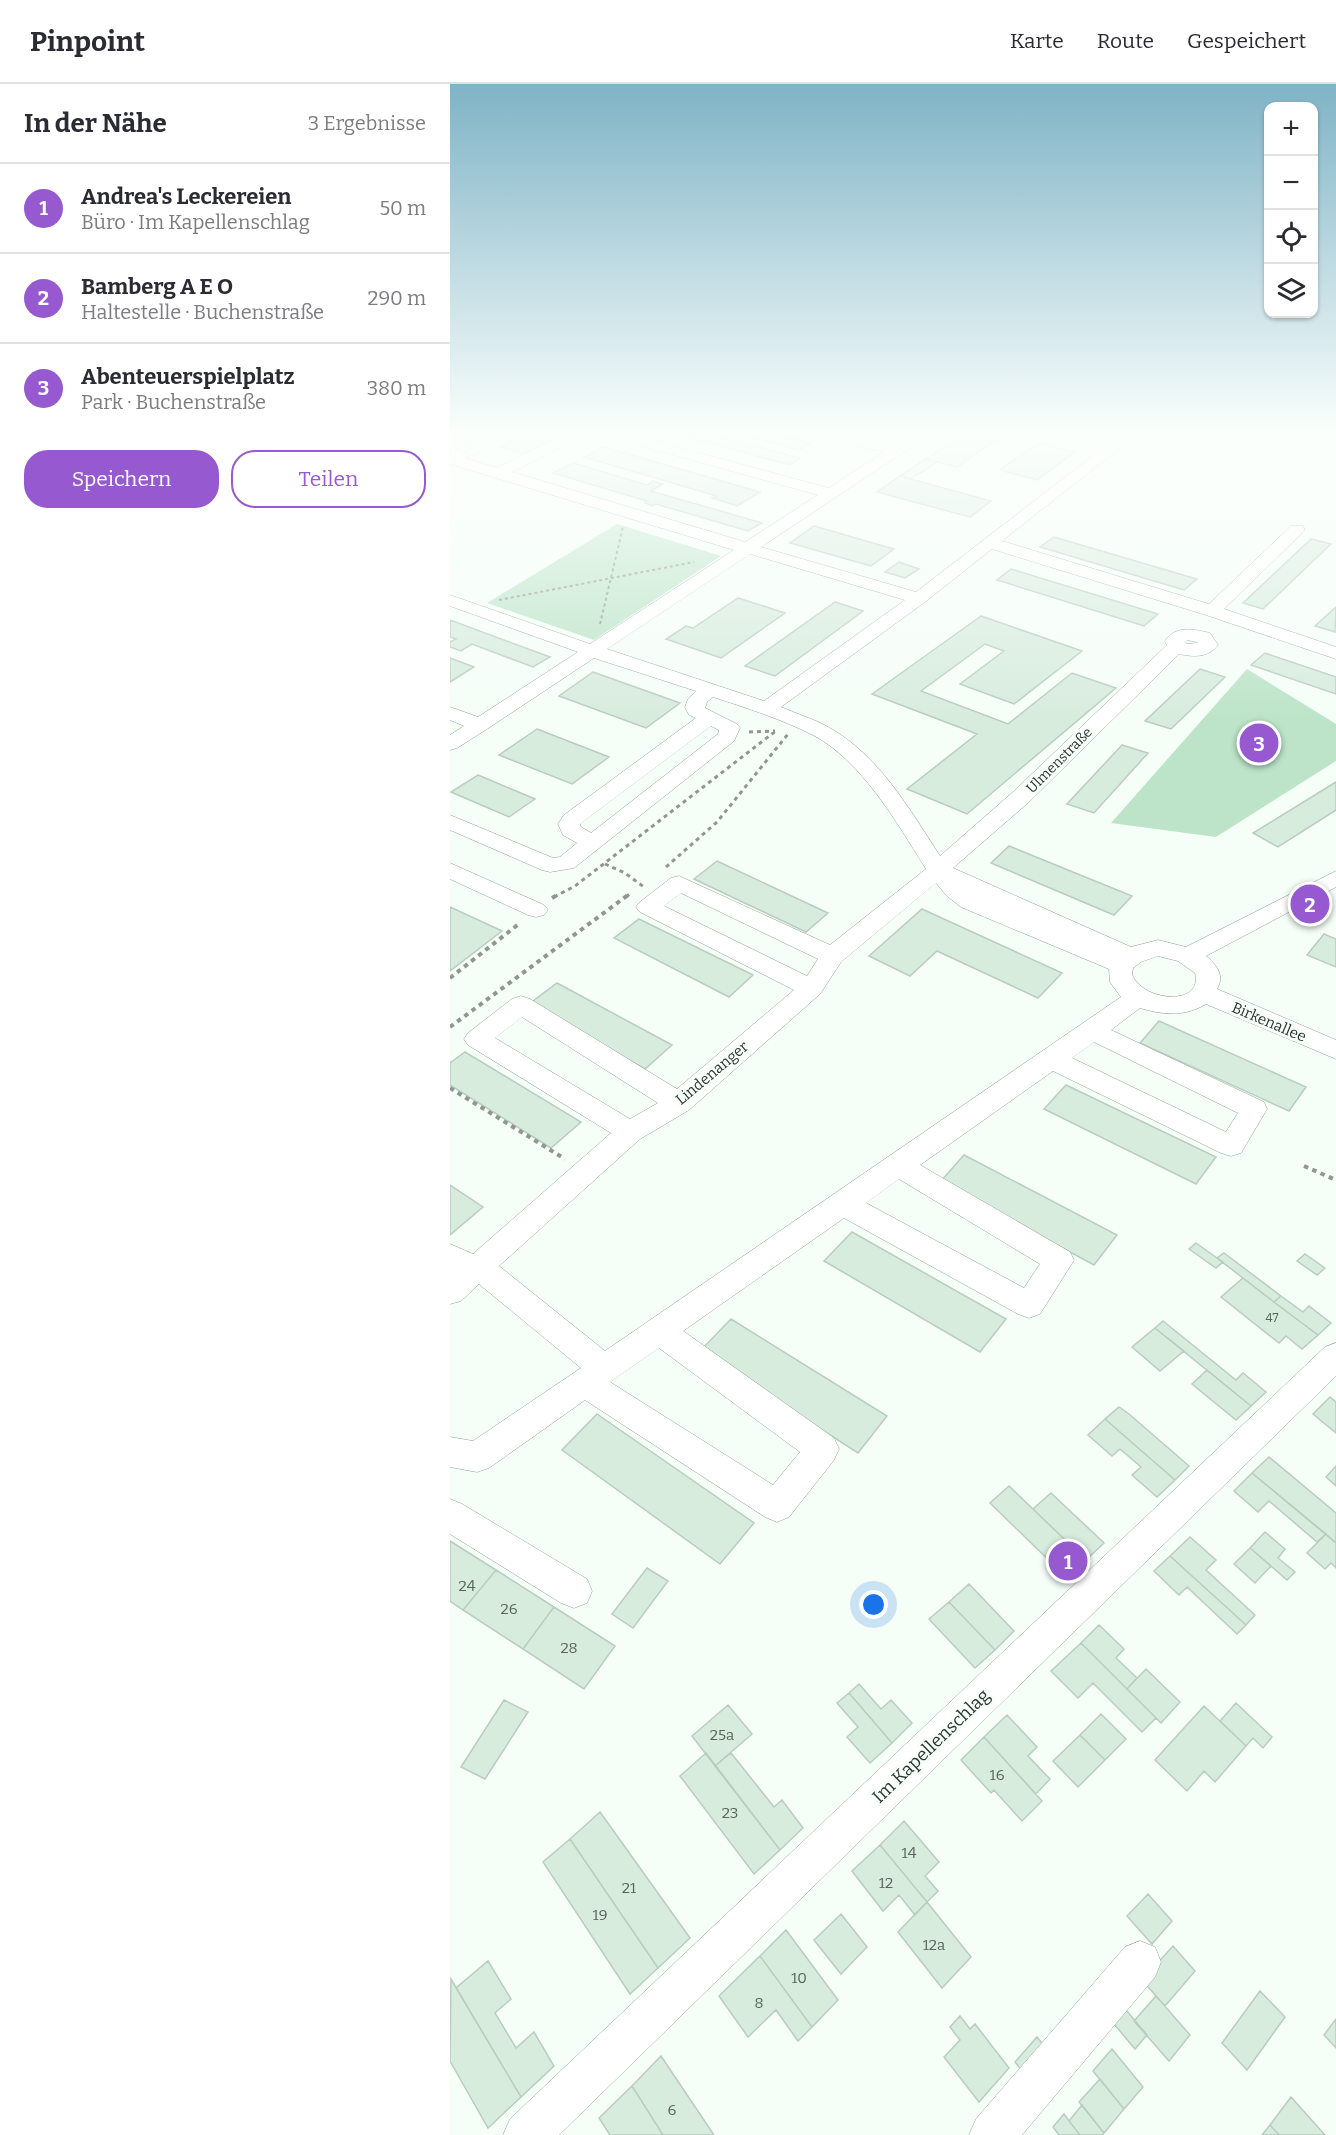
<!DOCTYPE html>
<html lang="de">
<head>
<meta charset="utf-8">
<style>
  body { margin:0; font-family:Bitter,serif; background:#f7f7f7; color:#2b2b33 }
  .controls { position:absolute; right:18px; top:18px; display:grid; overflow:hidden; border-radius:12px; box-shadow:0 2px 4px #0004 }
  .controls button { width:54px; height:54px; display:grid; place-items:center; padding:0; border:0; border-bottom:2px solid #e1e1e2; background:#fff; color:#2b2b33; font:30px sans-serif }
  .you { position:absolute; left:424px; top:1521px; width:21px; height:21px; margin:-15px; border:4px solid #fff; border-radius:50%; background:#1a73e8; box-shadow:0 0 0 9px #1a73e833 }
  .badge { display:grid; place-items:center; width:39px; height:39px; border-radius:50%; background:#9659d0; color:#fff; font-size:20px; font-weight:700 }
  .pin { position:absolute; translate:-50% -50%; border:3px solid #fff; box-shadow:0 2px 6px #0006 }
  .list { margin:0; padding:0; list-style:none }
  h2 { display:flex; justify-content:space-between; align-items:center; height:78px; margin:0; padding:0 24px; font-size:26px }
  h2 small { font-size:20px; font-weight:400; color:#7c7c81 }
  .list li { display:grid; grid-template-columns:39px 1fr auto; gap:18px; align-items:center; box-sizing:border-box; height:90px; padding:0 24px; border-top:2px solid #e1e1e2 }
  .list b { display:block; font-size:22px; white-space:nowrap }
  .list p { margin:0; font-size:20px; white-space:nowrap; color:#7c7c81 }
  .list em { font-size:20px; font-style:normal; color:#7c7c81 }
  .actions { display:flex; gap:12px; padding:18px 24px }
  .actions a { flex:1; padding:14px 0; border:2px solid #9659d0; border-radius:24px; text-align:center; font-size:21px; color:#9659d0 }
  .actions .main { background:#9659d0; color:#fff }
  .icon { flex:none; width:33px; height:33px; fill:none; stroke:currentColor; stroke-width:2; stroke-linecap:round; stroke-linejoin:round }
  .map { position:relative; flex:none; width:886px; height:2051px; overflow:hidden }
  header { display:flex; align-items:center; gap:36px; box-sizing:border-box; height:84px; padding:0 30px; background:#fff; border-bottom:2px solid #e1e1e2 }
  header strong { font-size:28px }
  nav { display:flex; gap:33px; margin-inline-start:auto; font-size:21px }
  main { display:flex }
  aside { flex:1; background:#fff }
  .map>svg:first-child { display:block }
</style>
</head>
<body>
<header>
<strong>Pinpoint</strong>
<nav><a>Karte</a><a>Route</a><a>Gespeichert</a></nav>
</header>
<main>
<aside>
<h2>In der Nähe<small>3 Ergebnisse</small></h2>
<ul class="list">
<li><span class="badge">1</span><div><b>Andrea's Leckereien</b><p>Büro · Im Kapellenschlag</p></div><em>50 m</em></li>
<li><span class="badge">2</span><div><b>Bamberg A E O</b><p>Haltestelle · Buchenstraße</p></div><em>290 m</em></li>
<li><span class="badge">3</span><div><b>Abenteuerspielplatz</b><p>Park · Buchenstraße</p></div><em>380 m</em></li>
</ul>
<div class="actions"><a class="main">Speichern</a><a>Teilen</a></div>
</aside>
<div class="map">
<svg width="886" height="2051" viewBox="0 0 886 2051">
  <rect width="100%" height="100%" fill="#f6fef8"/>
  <path fill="#bde4c9" d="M167,440L271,472L144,556L37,519Z
    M797,585L886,640V677L766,753L661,739Z"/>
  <path fill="#d8ecde" stroke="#b9cdbf" stroke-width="1.5" d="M82,347H120L74,370L50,363Z
    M215,347H248L350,374L340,381Z
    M277,347H312L361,359L349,366Z
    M518,347H559L507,383L476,375Z
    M588,359L625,368L587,396L550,386Z
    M154,363L310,408L287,422L262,414L267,412L134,373Z
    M476,375L487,378L461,395L450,392Z
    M123,379L197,401L203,397L213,400L201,407L312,439L298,447L206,420L203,422L195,419L197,417L103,389Z
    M450,392L461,395L541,417L520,433L427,408Z
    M364,442L444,465L421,482L340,459Z
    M604,453L747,495L734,506L590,463Z
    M861,455L881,460L813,525L793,519Z
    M449,478L469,485L455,494L435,488Z
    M561,485L708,530L694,542L547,496Z
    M288,514L335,529L271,574L216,555L236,542L243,544Z
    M385,518L413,527L325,592L295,582Z
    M886,523L885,548L865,542Z
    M531,532L632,567L564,620L510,600L554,567L535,560L471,607L558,640L622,589L666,604L517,730L457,705L527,650L422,610Z
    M0,536L100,573L83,583L22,560L11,567L0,563V558L6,555L0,553Z
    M815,569L886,593V610L801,581Z
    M0,574L24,583L0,598Z
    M750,585L775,593L721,645L695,637Z
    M143,588L230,619L196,644L109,612Z
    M87,645L159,673L122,700L49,671Z
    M672,661L698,669L644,729L617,720Z
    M28,691L85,715L59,733L1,708Z
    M886,698V726L828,763L803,749Z
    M559,762L682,812L664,831L541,779Z
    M267,777L378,829L356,848L244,795Z
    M0,823L52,847L0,887Z
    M472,825L612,889L588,914L487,867L460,892L419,872Z
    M189,835L303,891L279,913L164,854Z
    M874,850L886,855V883L857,871Z
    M107,899L222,961L195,985L79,920Z
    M709,937L856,1003L839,1027L690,959Z
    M15,968L131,1038L101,1064L0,1001V979Z
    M616,1001L766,1073L746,1100L594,1025Z
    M514,1071L667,1151L644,1181L490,1098Z
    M0,1101L33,1123L0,1151Z
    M402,1148L556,1235L530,1268L374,1177Z
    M746,1159L767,1174L773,1178L766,1184L739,1165Z
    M774,1169L831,1212L824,1218L767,1174Z
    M855,1170L875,1184L867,1191L847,1177Z
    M793,1194L824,1218L868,1251L852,1265L836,1252L829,1259L771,1213Z
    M831,1212L853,1228L859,1222L881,1239L868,1251L824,1218Z
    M281,1235L437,1332L408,1369L250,1267Z
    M713,1237L786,1296L793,1289L816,1308L801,1322L705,1244Z
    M705,1244L734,1267L710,1287L682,1263Z
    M757,1286L801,1322L786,1336L742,1300Z
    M880,1313L886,1318V1349L863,1330Z
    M669,1323L679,1330L739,1382L725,1396L655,1335Z
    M147,1330L304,1439L270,1480L112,1366Z
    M655,1335L725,1396L707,1413L682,1391L691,1383L670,1365L662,1372L638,1351Z
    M819,1373L886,1429V1459L802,1389Z
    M886,1382V1402L876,1393Z
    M802,1389L876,1450L867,1458L819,1417L808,1428L784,1407Z
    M559,1402L636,1476L617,1494L540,1419Z
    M601,1409L654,1459L636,1476L583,1425Z
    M815,1448L835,1465L828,1474L845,1488L837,1496L800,1464Z
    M876,1450L886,1459V1484L881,1479L875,1485L857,1469Z
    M740,1453L766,1476L756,1486L805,1531L796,1541L720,1472Z
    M0,1457L46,1486L13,1526L0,1517Z
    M800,1464L821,1482L805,1499L784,1480Z
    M720,1472L796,1541L787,1550L737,1503L729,1511L704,1487Z
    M197,1484L218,1497L183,1544L162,1530Z
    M46,1486L104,1523L73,1565L13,1526Z
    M519,1500L564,1547L545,1566L499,1518Z
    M499,1518L545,1566L525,1584L479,1535Z
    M104,1523L165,1562L134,1605L73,1565Z
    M649,1541L674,1565L666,1574L687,1594L677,1605L631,1559Z
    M631,1559L706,1634L692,1648L643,1599L628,1614L601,1587Z
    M696,1585L730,1618L711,1639L677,1605Z
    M409,1600L431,1625L441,1616L462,1639L442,1659L399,1609Z
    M399,1609L442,1659L420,1679L397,1653L408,1643L387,1619Z
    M54,1616L78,1628L35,1695L11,1683Z
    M786,1619L822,1653L813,1664L803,1654L796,1662L770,1637Z
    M278,1621L302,1650L265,1682L242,1652Z
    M754,1622L796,1662L765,1698L754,1687L737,1707L705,1676Z
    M651,1630L676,1655L655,1676L630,1651Z
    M557,1631L587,1663L578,1672L600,1695L586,1710L534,1653Z
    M630,1651L655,1676L628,1703L603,1677Z
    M534,1653L592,1717L572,1737L544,1706L541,1709L511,1676Z
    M256,1669L330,1766L304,1790L230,1692Z
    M281,1669L324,1723L332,1716L353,1744L330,1766L265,1682Z
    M150,1728L240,1854L208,1884L120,1755Z
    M454,1737L489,1778L475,1792L488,1807L477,1818L430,1761Z
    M120,1755L208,1884L180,1910L93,1778Z
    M430,1761L477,1818L465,1831L449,1811L433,1827L402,1787Z
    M698,1810L722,1837L702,1860L677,1832Z
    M477,1818L521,1873L492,1904L448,1848Z
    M391,1830L417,1863L391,1890L364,1856Z
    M336,1846L388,1916L362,1943L310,1872Z
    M723,1862L745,1887L715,1922L692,1896Z
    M310,1872L362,1943L348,1957L326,1926L298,1953L269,1912Z
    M38,1877L61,1915L45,1929L66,1964L84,1948L104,1982L71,2013L6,1904Z
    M1,1895L71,2013L38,2044L0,1977Z
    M810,1907L835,1933L797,1986L772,1959Z
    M706,1912L740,1951L719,1977L684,1937Z
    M676,1926L697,1951L685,1965L664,1940Z
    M510,1932L520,1945L525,1940L559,1984L529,2018L494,1973L510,1956L500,1943Z
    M886,1935V1964L874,1951Z
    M587,1953L604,1975L582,1999L565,1978Z
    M662,1965L693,2003L674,2025L643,1987Z
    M211,1972L264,2051H213L182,2002Z
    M650,1995L674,2025L654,2049L629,2018Z
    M182,2002L213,2051H160L149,2034Z
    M841,2013L875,2051H829L820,2041Z
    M632,2021L654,2049L652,2051H630L619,2037Z
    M614,2030L619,2037L630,2051H609L603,2043Z
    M820,2041L829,2051H812Z"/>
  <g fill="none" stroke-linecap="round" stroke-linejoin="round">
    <defs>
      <path id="minor" d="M0,347H16L36,352L48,347H66L64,350L15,374L47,384L121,347H139L137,350L62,388L295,458L368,411L148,350L146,347H168L379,404L434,368L365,350L363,347H386L444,361L467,347H483L481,350L311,463L466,508L675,347H691L552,457L759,520L841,442H853L855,446L774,525L886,563V575L756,531L542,465L475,518L331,623C347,630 364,635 378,643C429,671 460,726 490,772L563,708L717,561L715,557C726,541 743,545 760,549L768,561C758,574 744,573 729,570L579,718L503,784L681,863L708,856L736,863L886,787V803L756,872C767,881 775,892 767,905L886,956V975L756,920C735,933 713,931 690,924L661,946L814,1018L817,1025L791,1069L781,1072L771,1069L603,987L470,1081L620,1168L624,1176L590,1230L579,1234L568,1230L394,1134L233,1247L384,1354L389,1365L384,1376L339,1433L327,1438L315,1433L135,1316L39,1384L27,1388L0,1383V1353L23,1357L131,1284L29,1200L11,1217L0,1220V1160L23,1170L161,1049L18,961L14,955L18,949L62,915L71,912L80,915L227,1005L344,906L190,828L186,823L190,818L221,794L229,792L380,861L476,785C447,739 412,677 363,651C331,635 297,624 263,613L257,618L255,624L287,640L290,644L284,657L124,784L100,788L92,786L0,746V731L103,774L110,773L127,759L113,751L108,740L114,731L246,634L239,631L235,623L238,615L246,607L144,574L37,645L7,664L0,666V651L14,642L0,636V623L28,633L128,568L0,522V511L140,560L284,466L0,380V369L24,358L0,351ZM300,470L455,516L314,617L157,565ZM737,556L747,558L748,559L737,560L735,558ZM261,642L269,646L268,650L141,749L131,743L130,740ZM486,799L497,812L511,823L659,885L660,898L671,913L155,1267L49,1182L190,1055L239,1026L370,910L391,878ZM231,809L368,875L357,892L214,822ZM708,872L728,877L745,889C754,923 692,918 682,890L683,884L691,878ZM72,933L208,1019L180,1035L45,954ZM644,958L788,1029L776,1048L622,974ZM449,1095L590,1180L574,1204L416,1119ZM209,1264L350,1368L323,1401L160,1298Z
        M0,779L94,821L98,826L94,831L86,833L78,831L0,795Z
        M886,1259V1292L109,2051H53L60,2035L875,1263Z
        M0,1415L12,1420L137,1495L142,1507L137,1519L124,1524L111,1519L0,1450Z
        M690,1857L705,1863L711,1878L705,1893L572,2051H519L526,2035L675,1863Z"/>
    </defs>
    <use href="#minor" stroke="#8fa294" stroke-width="1"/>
    <path stroke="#8f9791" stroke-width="2" stroke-dasharray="3 3" stroke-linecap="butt" d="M49,516L244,478
      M150,540L173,443"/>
    <path stroke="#8f9791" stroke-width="3" stroke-dasharray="4 4" stroke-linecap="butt" d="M299,648L325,647
      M155,780L175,789L194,803
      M216,783L267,738L338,650
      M104,813L125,802L327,646
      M176,813L181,809"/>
    <path stroke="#8f9791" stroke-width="4" stroke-dasharray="4.5 4.5" stroke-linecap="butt" d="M102,814L107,811
      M0,894L70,839
      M0,943L178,811
      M0,1004L115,1075
      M854,1082L886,1096"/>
    <use href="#minor" fill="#fff" fill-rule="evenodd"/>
  </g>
  <linearGradient id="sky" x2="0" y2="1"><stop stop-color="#7fb3c6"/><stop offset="0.55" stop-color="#fbfffc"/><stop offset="1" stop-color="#fbfffc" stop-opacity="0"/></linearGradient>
  <rect width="886" height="634" fill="url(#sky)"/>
  <g text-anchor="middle" stroke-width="6" stroke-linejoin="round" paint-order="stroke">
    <g font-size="12" fill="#58635c">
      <text x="822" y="1238">47</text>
    </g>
    <g font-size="14" fill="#2d3530" stroke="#f6fef8">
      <text transform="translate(609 676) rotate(-45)" y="5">Ulmenstraße</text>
    </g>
    <g font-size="15" fill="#2d3530" stroke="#f6fef8">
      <text transform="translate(819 938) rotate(23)" y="5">Birkenallee</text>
      <text transform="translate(262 989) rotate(-40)" y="5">Lindenanger</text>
    </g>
    <g font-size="15" fill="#58635c">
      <text x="17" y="1507">24</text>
      <text x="59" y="1530">26</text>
      <text x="119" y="1569">28</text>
      <text x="272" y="1656">25a</text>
      <text x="547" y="1696">16</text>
      <text x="280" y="1734">23</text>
      <text x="459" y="1774">14</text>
      <text x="436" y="1804">12</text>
      <text x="179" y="1809">21</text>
      <text x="150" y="1836">19</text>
      <text x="484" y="1866">12a</text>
      <text x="349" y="1899">10</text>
      <text x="309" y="1924">8</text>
      <text x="222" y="2031">6</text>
    </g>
    <g font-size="18" fill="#2d3530" stroke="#f6fef8">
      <text transform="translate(481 1662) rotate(-44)" y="6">Im Kapellenschlag</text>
    </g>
  </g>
</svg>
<div class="controls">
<button>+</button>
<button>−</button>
<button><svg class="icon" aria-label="locate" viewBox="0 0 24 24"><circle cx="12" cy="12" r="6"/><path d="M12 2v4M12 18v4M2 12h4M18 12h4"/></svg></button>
<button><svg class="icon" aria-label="layers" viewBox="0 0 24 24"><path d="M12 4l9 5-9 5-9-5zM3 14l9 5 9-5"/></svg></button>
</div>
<div class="you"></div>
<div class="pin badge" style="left:618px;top:1477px">1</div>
<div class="pin badge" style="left:860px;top:820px">2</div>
<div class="pin badge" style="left:809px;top:659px">3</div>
</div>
</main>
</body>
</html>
